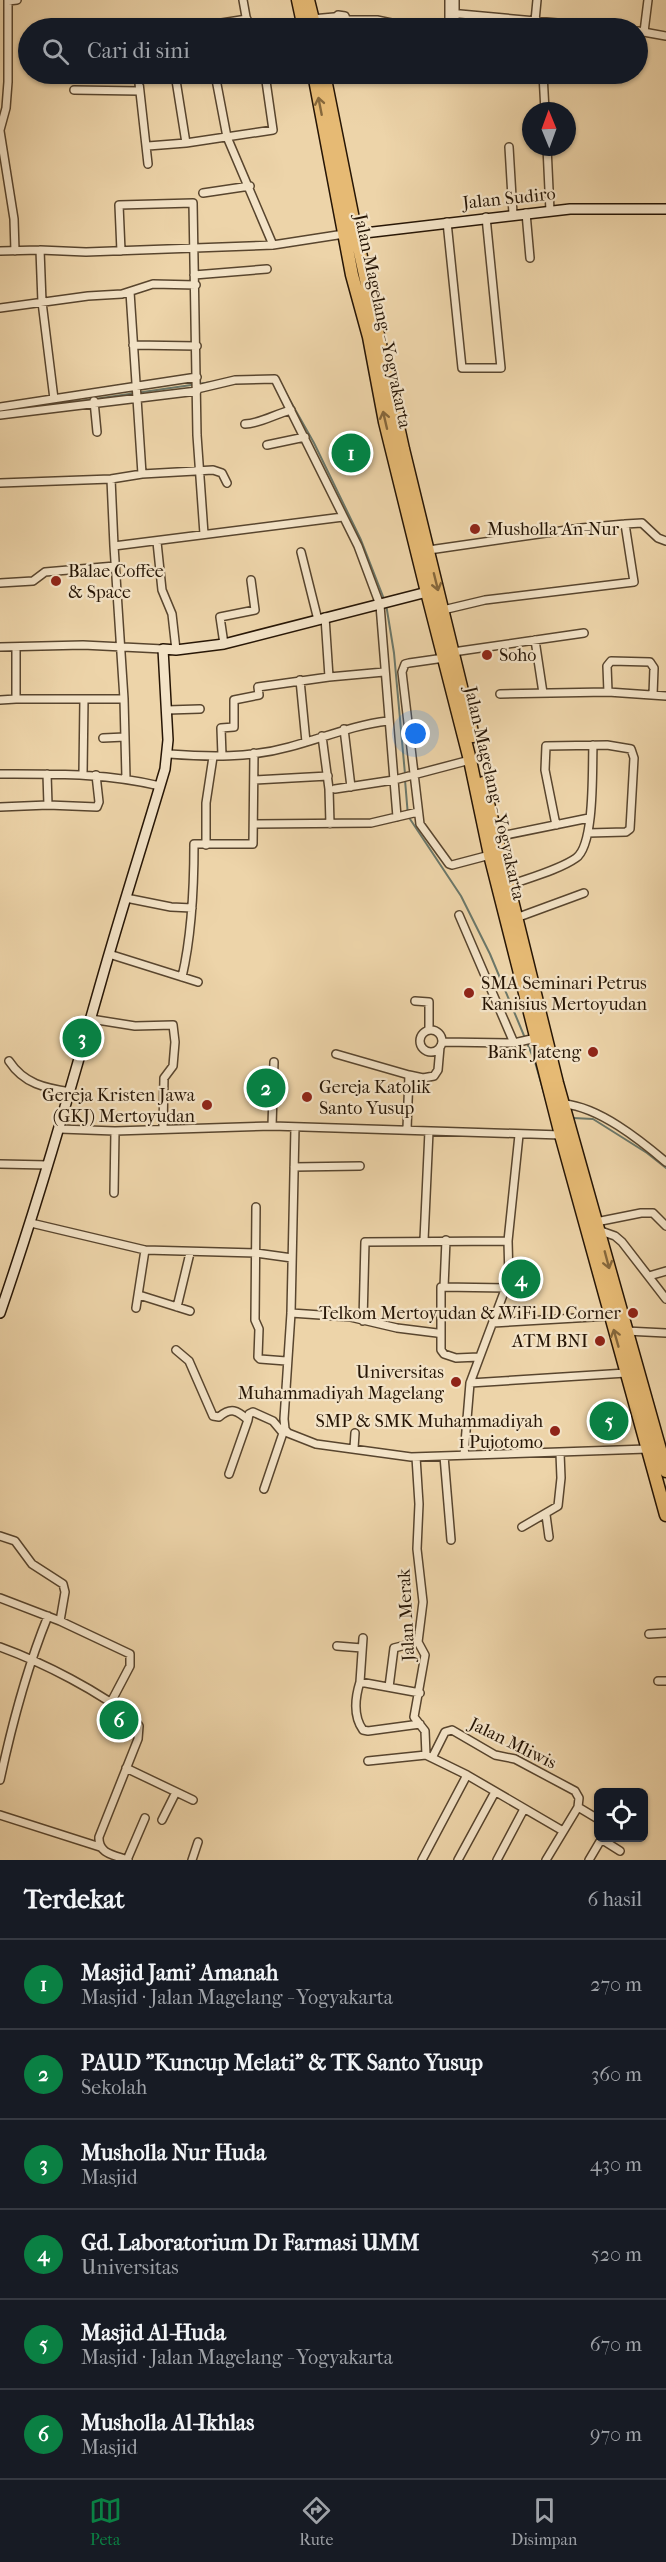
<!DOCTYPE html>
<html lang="id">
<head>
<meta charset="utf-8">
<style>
  body { margin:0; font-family:"IM FELL French Canon",serif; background:#242831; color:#f1f3f6 }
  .controls { position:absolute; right:18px; bottom:18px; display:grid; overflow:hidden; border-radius:9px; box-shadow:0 2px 4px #0004 }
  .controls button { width:54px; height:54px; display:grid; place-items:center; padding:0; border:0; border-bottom:2px solid #363941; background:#171b24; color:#f1f3f6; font:30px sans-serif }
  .compass { position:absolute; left:522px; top:102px; width:54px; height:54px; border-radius:50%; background:#171b24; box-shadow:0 2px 4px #0004; rotate:359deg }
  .you { position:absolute; left:416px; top:734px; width:21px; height:21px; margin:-15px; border:4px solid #fff; border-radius:50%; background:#1a73e8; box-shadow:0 0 0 9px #1a73e833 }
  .badge { display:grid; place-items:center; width:39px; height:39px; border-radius:50%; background:#0b8043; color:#fff; font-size:20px; font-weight:700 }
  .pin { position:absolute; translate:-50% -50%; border:3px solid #fff; box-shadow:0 2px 6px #0006 }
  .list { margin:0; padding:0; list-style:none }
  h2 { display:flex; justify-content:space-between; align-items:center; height:78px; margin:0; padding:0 24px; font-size:26px }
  h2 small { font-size:20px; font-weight:400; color:#9ea1a6 }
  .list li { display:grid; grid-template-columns:39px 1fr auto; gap:18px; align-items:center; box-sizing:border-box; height:90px; padding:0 24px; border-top:2px solid #363941 }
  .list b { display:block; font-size:22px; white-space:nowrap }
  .list p { margin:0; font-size:20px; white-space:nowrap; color:#9ea1a6 }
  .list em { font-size:20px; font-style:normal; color:#9ea1a6 }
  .icon { flex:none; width:33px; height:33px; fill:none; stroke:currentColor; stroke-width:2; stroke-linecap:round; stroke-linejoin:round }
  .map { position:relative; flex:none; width:666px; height:1860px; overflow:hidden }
  .search { position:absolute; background:#171b24; box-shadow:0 2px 4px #0004; left:18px; right:18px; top:18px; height:66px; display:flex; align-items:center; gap:15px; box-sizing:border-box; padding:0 21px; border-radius:33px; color:#9ea1a6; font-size:22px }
  .sheet { height:618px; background:#171b24 }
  nav { display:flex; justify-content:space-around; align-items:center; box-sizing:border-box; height:84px; border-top:2px solid #363941; background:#171b24; font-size:16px; color:#9ea1a6 }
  nav a { display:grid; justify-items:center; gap:3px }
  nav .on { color:#0b8043 }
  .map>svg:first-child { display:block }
</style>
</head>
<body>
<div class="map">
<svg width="666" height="1860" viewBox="0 0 666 1860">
  <rect width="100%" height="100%" fill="#edd4a9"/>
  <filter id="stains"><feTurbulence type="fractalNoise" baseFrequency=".00333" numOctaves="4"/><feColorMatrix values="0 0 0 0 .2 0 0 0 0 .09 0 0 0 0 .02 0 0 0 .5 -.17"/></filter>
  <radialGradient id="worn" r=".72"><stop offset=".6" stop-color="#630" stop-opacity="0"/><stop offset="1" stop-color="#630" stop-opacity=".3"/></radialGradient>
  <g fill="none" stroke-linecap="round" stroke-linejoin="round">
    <path stroke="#6b7769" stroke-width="2" d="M241,377L269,376
      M279,381L314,443L361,540L384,599
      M60,404L212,382
      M0,410H13
      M386,604L394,653L405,774
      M405,780L408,816L461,896L490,954L535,1062L548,1107
      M573,1118L593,1119L647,1153L666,1168"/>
    <defs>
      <path id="street" d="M243,0L248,28
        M455,0V28
        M8,1L17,0
        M449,13L613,28
        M312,19L334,17
        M348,20H377L415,28
        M535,21L537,0
        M348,25L378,26L389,28
        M190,28L247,19
        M335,28L333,20L338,15L345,16L348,24
        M449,28V0
        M638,31L666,36
        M644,32L648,0
        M175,74L186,143
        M215,74L227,137L273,245
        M543,74L545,111
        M216,76L232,74
        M74,90L139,91
        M0,130L6,108L8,82V0
        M0,131L14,219L15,251
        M148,146L186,143L273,130L265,74
        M509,147L513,214
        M547,147L550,211
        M148,164L139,83L143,78L171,74
        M203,193L250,186
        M526,213L530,258
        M447,222L462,368H501L486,217
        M40,250L42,302L54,399
        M0,251L40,250L86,252L273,245L344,234
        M121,251L119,205L193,203L197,435L204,534
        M194,275L267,269
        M130,292L142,474
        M0,308L88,296L122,294L153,284L196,285
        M133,345L197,346
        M197,389L235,380L275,379L358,546L380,605L394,780L335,789
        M94,401L97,432
        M0,407L197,377
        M0,415L197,391
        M245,424C262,423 275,414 291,410
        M267,445L305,437
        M111,479L114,546
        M0,483L111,479L142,474L213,470L222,473L227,483
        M157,542L162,590L172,614L176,650
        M429,550L581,528L625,524
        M301,552L318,620
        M0,583L33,581L45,572L115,566
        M443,610L485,600L634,582L625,524L642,523L658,538L666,541
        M535,640L543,693
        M224,644L220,617L255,610L251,580
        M0,647L83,645L163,649
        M16,647V699H84
        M453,652L584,633
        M444,658L409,663L405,664L402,672L420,824L449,864L452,865L490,855
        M329,677L384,672
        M300,680L306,742
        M608,692L607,666L611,661L650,662L654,668L653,695
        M500,694L608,692L666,696
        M124,699L114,546L343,517
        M0,700L16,699
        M167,710L200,709
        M344,729L351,787
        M322,736L329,789L330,824
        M103,738L125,737
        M169,754C209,757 250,758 289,747C323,738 353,725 388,721
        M222,756L221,728L234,727V700L259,695L258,687L329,677L325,617
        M0,774C55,774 107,773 160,786
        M47,774L48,805
        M83,774L84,699H124L126,778
        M255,780L328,776
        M0,807L48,805L97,807L99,802L96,775
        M397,817L394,780L470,760
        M255,824L371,823L418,812
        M556,825L545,770L546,746L607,745L631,749L634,758L630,829L626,832L588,833
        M496,837L589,818
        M206,845V803L213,757
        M507,886C528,878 559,870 576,858C595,845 592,768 593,745
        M126,898L171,907L192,908
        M459,915L514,1043
        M516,918L584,893
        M109,954L198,982
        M182,977C192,934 194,888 194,844H253L254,753
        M415,1001L429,1002V1030
        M91,1019L135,1026L173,1025L175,1042L173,1066L164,1078L163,1128
        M420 1041a11 11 0 1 1 22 0a11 11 0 1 1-22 0Z
        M442,1042L514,1043L536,1038
        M336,1054L409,1075L407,1129
        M9,1061C24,1084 45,1088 71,1092
        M409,1075L423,1078L434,1076L438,1070L440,1047
        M564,1104C599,1107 640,1140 666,1162
        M272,1126L274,1062
        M295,1127L291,1313L284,1419L285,1429L288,1433L316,1444L411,1457L647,1449
        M60,1129L115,1131L272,1126L561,1135
        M0,1164L48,1165
        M294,1167L360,1166
        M114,1193L115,1131
        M256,1207L255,1320L259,1329L258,1357L260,1359L286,1361
        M596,1222L641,1213H653L666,1226
        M31,1223L145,1250L256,1253L292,1258
        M598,1230L615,1236L622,1242L666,1299
        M424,1240L429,1131
        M649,1276L666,1271
        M444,1287L446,1240
        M139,1295L190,1311
        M177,1307L190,1253
        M136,1308L145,1250
        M291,1313L350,1317L397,1328L437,1333L441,1334V1350L444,1354L456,1358L479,1357
        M363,1321L365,1242L508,1241
        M493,1323L610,1316
        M626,1331L666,1333
        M441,1334V1287L508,1288
        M176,1350L189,1361L213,1416L219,1417C231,1407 237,1410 248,1420L249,1414L253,1412L273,1421L283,1433L285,1429
        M470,1383L626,1373
        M354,1448L355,1433
        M464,1455L470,1383L509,1279L508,1241L519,1135
        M444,1456L451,1540
        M416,1457L419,1504L417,1549L423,1602L418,1642L425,1655L414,1717L425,1731L426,1755L467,1775L563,1831
        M229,1474L248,1420
        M264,1489L283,1433
        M546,1515L549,1537
        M522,1527L558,1506L561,1478L560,1453
        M0,1536L15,1541L32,1564L63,1584L65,1592L60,1621
        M0,1598L60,1621L130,1654V1666L110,1704
        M649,1634L666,1633
        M337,1646L362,1648
        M0,1647C44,1663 99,1691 136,1721L139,1726L138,1739L99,1837C98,1854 114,1855 128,1860
        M658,1681H666
        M360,1682L363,1638
        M389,1687L394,1648L418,1642
        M420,1724L368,1731L363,1730C353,1716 355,1698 360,1682L420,1693
        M433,1756L445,1732L452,1730L495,1755L515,1759L575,1791L579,1798L578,1807L546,1860
        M368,1761L426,1755
        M126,1768L193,1800
        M0,1780C12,1724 26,1670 48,1616
        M578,1807L598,1819
        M0,1815L100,1847
        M162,1820L176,1792
        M601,1839L620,1851
        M127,1860L145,1818
        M192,1860L198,1842
        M422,1860L467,1775
        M458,1860L495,1792
        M497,1860L524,1809
        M589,1860L602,1838"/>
      <path id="secondary" d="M356,234L570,209H666
        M0,1313C38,1203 69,1094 101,982C121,911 144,840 165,769L168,740L163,649L176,650L224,644L427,592"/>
      <path id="highway" d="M298,0L304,28
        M308,0L315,28
        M314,74L352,275L369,337L385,422L427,592L470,760L490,855L561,1135L666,1515
        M324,74L356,234L403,449L473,736
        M483,783L557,1083L666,1471"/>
    </defs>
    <use href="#street" stroke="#58452e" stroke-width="10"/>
    <use href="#secondary" stroke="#261505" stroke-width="12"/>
    <use href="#highway" stroke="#261505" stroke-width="15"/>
    <use href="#street" stroke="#f3e3c7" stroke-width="7"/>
    <use href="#secondary" stroke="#f3e3c7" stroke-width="9"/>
    <use href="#highway" stroke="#e6ba74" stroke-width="12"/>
  </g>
  <defs><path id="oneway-shaft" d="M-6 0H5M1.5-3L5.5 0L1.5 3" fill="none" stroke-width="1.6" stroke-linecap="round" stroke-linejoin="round" transform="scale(1.5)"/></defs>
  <g stroke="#86683c">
    <use href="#oneway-shaft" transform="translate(320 106) rotate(-101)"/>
    <use href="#oneway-shaft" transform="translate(385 420) rotate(-103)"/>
    <use href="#oneway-shaft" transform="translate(436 582) rotate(76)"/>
    <use href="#oneway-shaft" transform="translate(607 1260) rotate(75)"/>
    <use href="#oneway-shaft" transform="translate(616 1338) rotate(-106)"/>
  </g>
  <g fill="#8f2418" stroke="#f3e3c7" stroke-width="2">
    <circle cx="475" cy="529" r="6"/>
    <circle cx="56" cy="581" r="6"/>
    <circle cx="487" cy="655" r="6"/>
    <circle cx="469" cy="993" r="6"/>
    <circle cx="593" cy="1052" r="6"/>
    <circle cx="307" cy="1097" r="6"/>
    <circle cx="207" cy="1105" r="6"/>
    <circle cx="633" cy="1313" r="6"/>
    <circle cx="600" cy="1341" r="6"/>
    <circle cx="456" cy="1382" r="6"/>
    <circle cx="555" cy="1431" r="6"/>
  </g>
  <g text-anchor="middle" stroke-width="4.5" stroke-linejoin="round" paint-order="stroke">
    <g font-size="18" fill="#261505" stroke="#f3e3c7">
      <text transform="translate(509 198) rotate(-6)" y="6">Jalan Sudiro</text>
      <text transform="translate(383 321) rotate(78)" y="6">Jalan Magelang - Yogyakarta</text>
      <text transform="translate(495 793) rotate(77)" y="6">Jalan Magelang - Yogyakarta</text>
      <text transform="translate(406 1615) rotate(-93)" y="6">Jalan Merak</text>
      <text transform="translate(513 1743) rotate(26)" y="6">Jalan Mliwis</text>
    </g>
    <g font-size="18" fill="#261505" stroke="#f3e3c7" text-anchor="end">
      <text x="487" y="535" text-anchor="start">Musholla An-Nur</text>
      <text x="68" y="577" text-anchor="start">Balae Coffee<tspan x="68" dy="21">&amp; Space</tspan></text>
      <text x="499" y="661" text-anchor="start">Soho</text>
      <text x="481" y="989" text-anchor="start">SMA Seminari Petrus<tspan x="481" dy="21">Kanisius Mertoyudan</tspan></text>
      <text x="581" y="1058">Bank Jateng</text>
      <text x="319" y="1093" text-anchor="start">Gereja Katolik<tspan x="319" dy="21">Santo Yusup</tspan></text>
      <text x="195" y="1101">Gereja Kristen Jawa<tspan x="195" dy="21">(GKJ) Mertoyudan</tspan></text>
      <text x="621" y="1319">Telkom Mertoyudan &amp; WiFi ID Corner</text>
      <text x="588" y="1347">ATM BNI</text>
      <text x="444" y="1378">Universitas<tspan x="444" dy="21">Muhammadiyah Magelang</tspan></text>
      <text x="543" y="1427">SMP &amp; SMK Muhammadiyah<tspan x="543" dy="21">1 Pujotomo</tspan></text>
    </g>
  </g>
  <rect width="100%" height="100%" filter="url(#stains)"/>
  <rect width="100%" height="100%" fill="url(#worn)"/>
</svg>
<div class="controls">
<button><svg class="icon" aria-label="locate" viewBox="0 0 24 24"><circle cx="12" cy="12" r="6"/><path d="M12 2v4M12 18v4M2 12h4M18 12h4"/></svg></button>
</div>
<svg class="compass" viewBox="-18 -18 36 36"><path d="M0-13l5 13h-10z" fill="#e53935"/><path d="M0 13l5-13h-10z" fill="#9ea1a6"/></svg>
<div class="you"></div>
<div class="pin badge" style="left:351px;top:453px">1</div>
<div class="pin badge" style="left:266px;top:1088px">2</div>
<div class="pin badge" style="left:82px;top:1038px">3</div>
<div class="pin badge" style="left:521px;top:1279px">4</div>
<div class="pin badge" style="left:609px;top:1421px">5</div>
<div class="pin badge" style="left:119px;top:1720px">6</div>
<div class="search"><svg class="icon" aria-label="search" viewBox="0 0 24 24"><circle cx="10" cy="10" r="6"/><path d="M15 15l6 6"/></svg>Cari di sini</div>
</div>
<section class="sheet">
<h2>Terdekat<small>6 hasil</small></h2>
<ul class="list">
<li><span class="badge">1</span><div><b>Masjid Jami' Amanah</b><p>Masjid · Jalan Magelang - Yogyakarta</p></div><em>270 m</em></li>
<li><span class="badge">2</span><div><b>PAUD &quot;Kuncup Melati&quot; &amp; TK Santo Yusup</b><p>Sekolah</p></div><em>360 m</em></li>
<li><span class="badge">3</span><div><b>Musholla Nur Huda</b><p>Masjid</p></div><em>430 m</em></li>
<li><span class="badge">4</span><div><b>Gd. Laboratorium D1 Farmasi UMM</b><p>Universitas</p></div><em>520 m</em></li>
<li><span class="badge">5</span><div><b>Masjid Al-Huda</b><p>Masjid · Jalan Magelang - Yogyakarta</p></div><em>670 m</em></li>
<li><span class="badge">6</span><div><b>Musholla Al-Ikhlas</b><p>Masjid</p></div><em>970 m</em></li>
</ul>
</section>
<nav>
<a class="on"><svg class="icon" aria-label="map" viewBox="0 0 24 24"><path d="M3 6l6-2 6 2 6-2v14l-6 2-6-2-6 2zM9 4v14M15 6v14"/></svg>Peta</a>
<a><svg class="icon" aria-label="directions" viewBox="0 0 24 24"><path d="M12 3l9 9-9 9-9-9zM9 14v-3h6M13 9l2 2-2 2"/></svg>Rute</a>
<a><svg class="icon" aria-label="saved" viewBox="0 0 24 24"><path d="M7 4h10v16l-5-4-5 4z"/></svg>Disimpan</a>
</nav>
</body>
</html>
